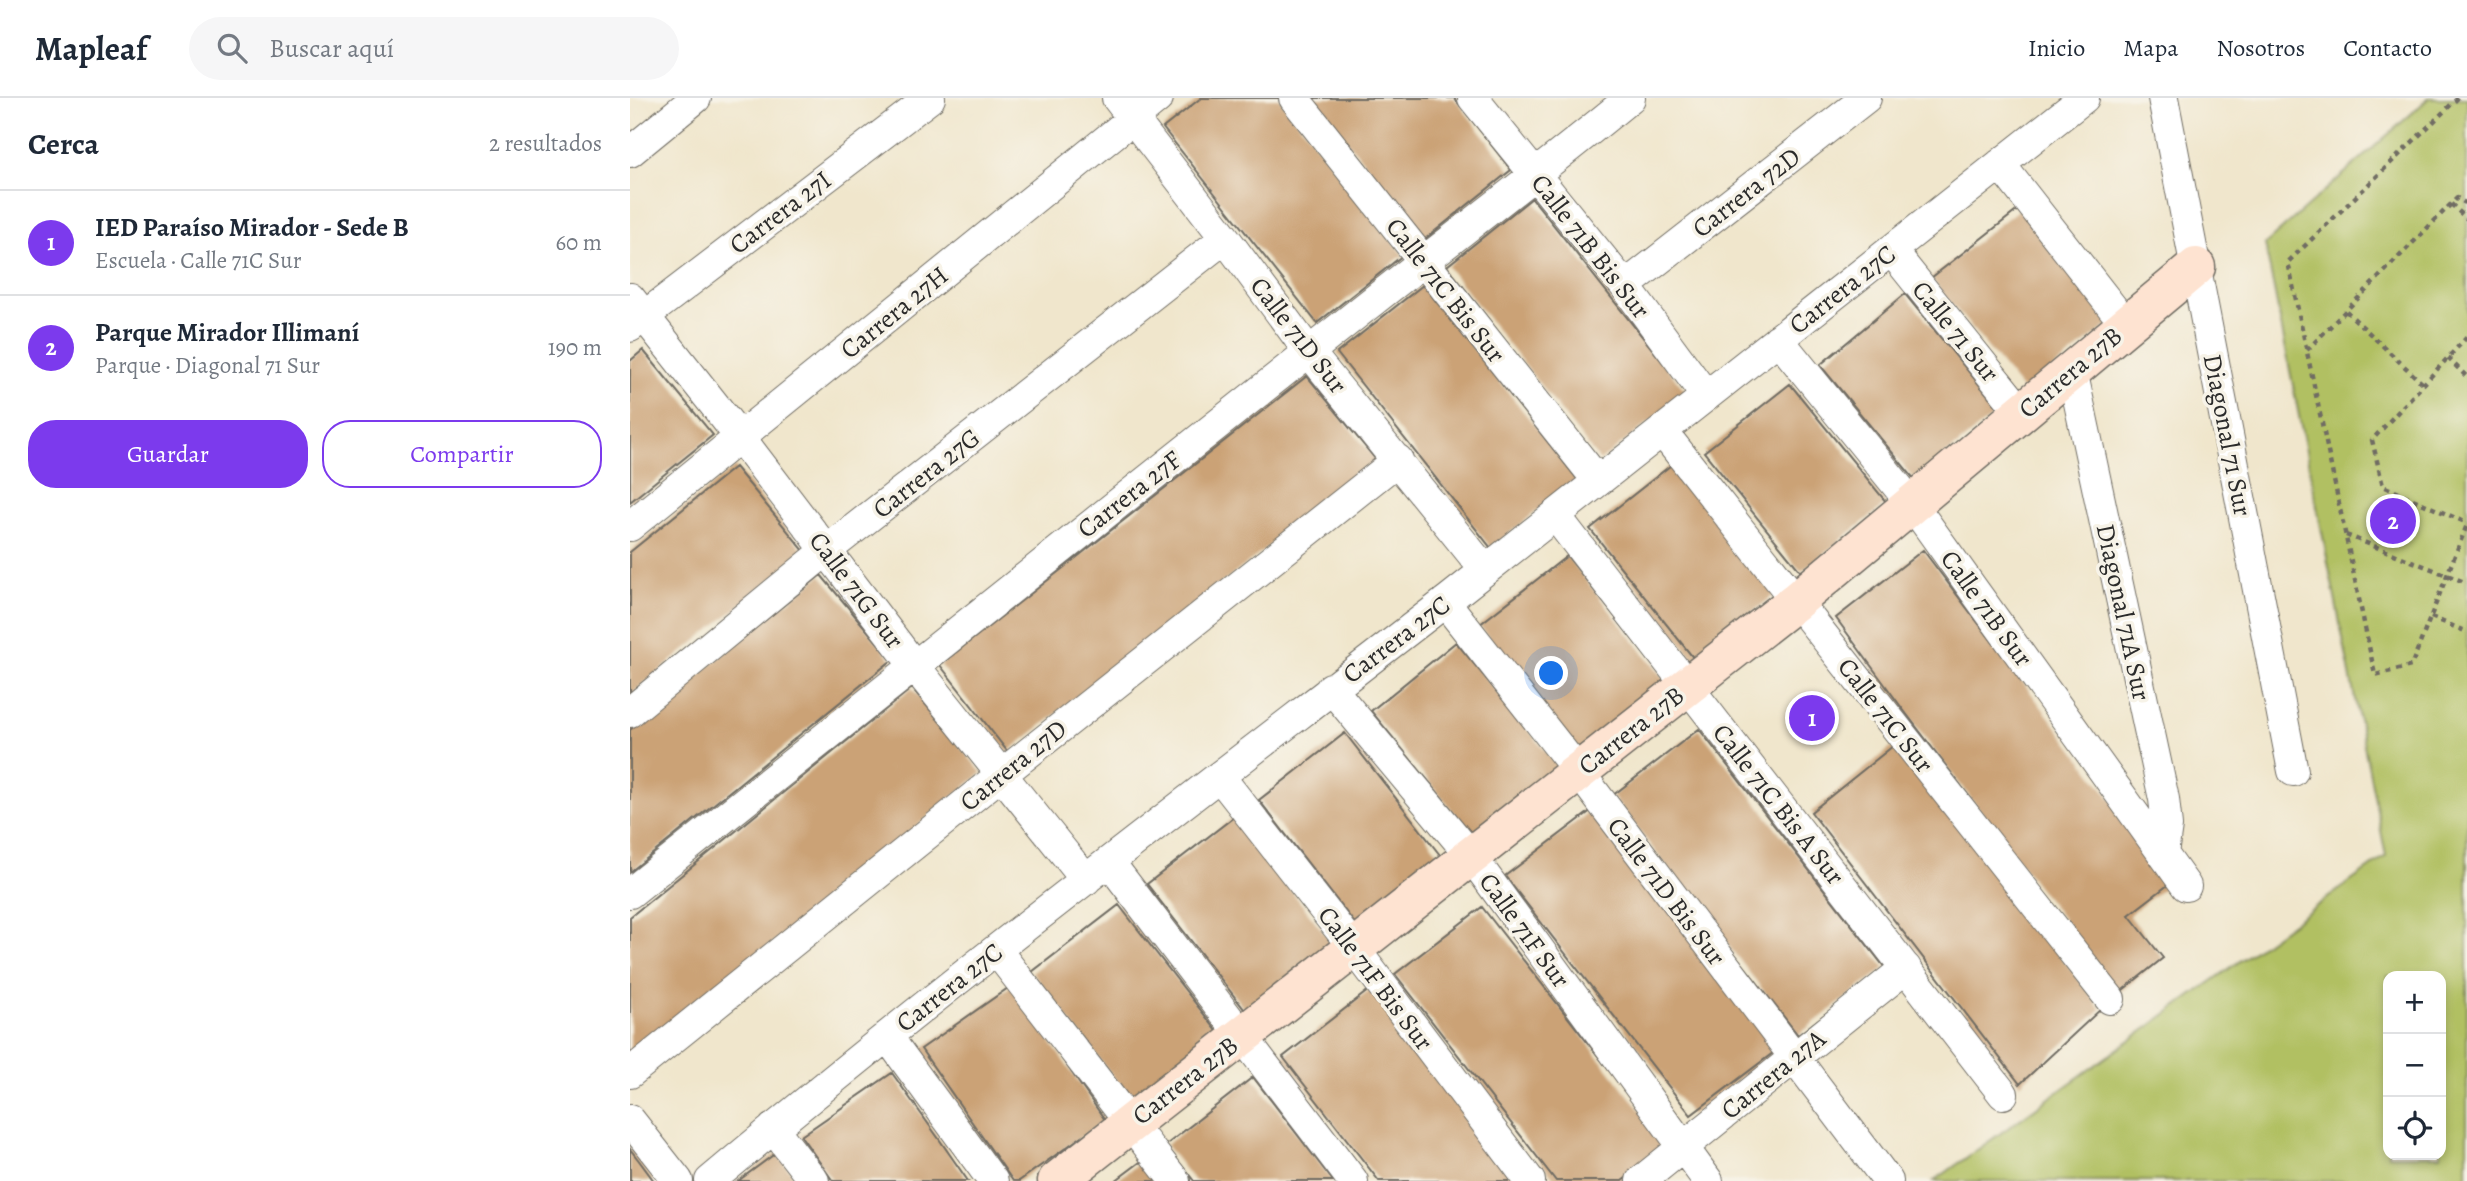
<!DOCTYPE html>
<html lang="es">
<head>
<meta charset="utf-8">
<style>
  body { margin:0; font-family:Alegreya,serif; background:#f6f6f7; color:#1f2937 }
  .controls { position:absolute; right:21px; bottom:21px; display:grid; overflow:hidden; border-radius:14px; box-shadow:0 4px 10px #0003 }
  .controls button { width:63px; height:63px; display:grid; place-items:center; padding:0; border:0; border-bottom:2px solid #e0e1e3; background:#fff; color:#1f2937; font:35px sans-serif }
  .you { position:absolute; left:922px; top:576px; width:24px; height:24px; margin:-18px; border:5px solid #fff; border-radius:50%; background:#1a73e8; box-shadow:0 0 0 10px #1a73e833 }
  .badge { display:grid; place-items:center; width:46px; height:46px; border-radius:50%; background:#7c3aed; color:#fff; font-size:23px; font-weight:700 }
  .pin { position:absolute; translate:-50% -50%; border:4px solid #fff; box-shadow:0 2px 7px #0006 }
  .list { margin:0; padding:0; list-style:none }
  h2 { display:flex; justify-content:space-between; align-items:center; height:91px; margin:0; padding:0 28px; font-size:30px }
  h2 small { font-size:23px; font-weight:400; color:#747a83 }
  .list li { display:grid; grid-template-columns:46px 1fr auto; gap:21px; align-items:center; box-sizing:border-box; height:105px; padding:0 28px; border-top:2px solid #e0e1e3 }
  .list b { display:block; font-size:26px; white-space:nowrap }
  .list p { margin:0; font-size:23px; white-space:nowrap; color:#747a83 }
  .list em { font-size:23px; font-style:normal; color:#747a83 }
  .actions { display:flex; gap:14px; padding:21px 28px }
  .actions a { flex:1; padding:16px 0; border:2px solid #7c3aed; border-radius:28px; text-align:center; font-size:24px; color:#7c3aed }
  .actions .main { background:#7c3aed; color:#fff }
  .icon { flex:none; width:38px; height:38px; fill:none; stroke:currentColor; stroke-width:2; stroke-linecap:round; stroke-linejoin:round }
  .map { position:relative; flex:none; width:1837px; height:1083px; overflow:hidden }
  header { display:flex; align-items:center; gap:42px; box-sizing:border-box; height:98px; padding:0 35px; background:#fff; border-bottom:2px solid #e0e1e3 }
  header strong { font-size:33px }
  nav { display:flex; gap:38px; margin-inline-start:auto; font-size:24px }
  .search { width:490px; height:63px; background:#f6f6f7; display:flex; align-items:center; gap:18px; box-sizing:border-box; padding:0 24px; border-radius:38px; color:#747a83; font-size:26px }
  main { display:flex }
  aside { flex:1; background:#fff }
  .map>svg:first-child { display:block }
</style>
</head>
<body>
<header>
<strong>Mapleaf</strong>
<div class="search"><svg class="icon" aria-label="search" viewBox="0 0 24 24"><circle cx="10" cy="10" r="6"/><path d="M15 15l6 6"/></svg>Buscar aquí</div>
<nav><a>Inicio</a><a>Mapa</a><a>Nosotros</a><a>Contacto</a></nav>
</header>
<main>
<aside>
<h2>Cerca<small>2 resultados</small></h2>
<ul class="list">
<li><span class="badge">1</span><div><b>IED Paraíso Mirador - Sede B</b><p>Escuela · Calle 71C Sur</p></div><em>60 m</em></li>
<li><span class="badge">2</span><div><b>Parque Mirador Illimaní</b><p>Parque · Diagonal 71 Sur</p></div><em>190 m</em></li>
</ul>
<div class="actions"><a class="main">Guardar</a><a>Compartir</a></div>
</aside>
<div class="map">
<svg width="1837" height="1083" viewBox="0 0 1837 1083">
  <rect width="100%" height="100%" fill="#f7f3e8"/>
  <filter id="ink" filterUnits="userSpaceOnUse"><feTurbulence type="fractalNoise" baseFrequency=".0143" numOctaves="2"/><feDisplacementMap in="SourceGraphic" scale="14" xChannelSelector="R" yChannelSelector="G"/><feConvolveMatrix kernelMatrix="1 2 1 2 8 2 1 2 1" color-interpolation-filters="sRGB"/></filter>
  <filter id="wash" filterUnits="userSpaceOnUse"><feTurbulence type="fractalNoise" baseFrequency=".00686" numOctaves="4" result="noise"/><feDisplacementMap in="SourceGraphic" scale="28" xChannelSelector="R" yChannelSelector="G"/><feGaussianBlur stdDeviation="1.57" result="paint"/><feColorMatrix in="noise" values="0 0 0 0 0 0 0 0 0 0 0 0 0 0 0 0 0 1.4 0 .05"/><feComposite in="paint" operator="in"/></filter>
  <g filter="url(#wash)">
    <rect width="100%" height="100%" fill="#f0e6cc"/>
    <path fill="#b1c062" stroke="#6e7646" stroke-width="2" fill-rule="evenodd" d="M1799,0H1837V1083H1304L1756,758L1635,146ZM1758,878H1811V1057H1758Z"/>
    <g id="blocks">
      <path fill="#cba276" d="M571,0H649L773,157L687,225L533,30Z
        M683,0H824L881,72L795,141Z
        M902,100L1057,295L970,363L817,168Z
        M1389,111L1481,225L1394,294L1301,180Z
        M793,187L947,381L861,450L707,255Z
        M1275,196L1370,312L1285,382L1190,267Z
        M13,252L83,337L0,404V263Z
        M677,278L747,363L378,654L310,567Z
        M1160,286L1257,405L1171,474L1074,354Z
        M1045,364L1150,492L1065,562L960,431Z
        M105,369L175,454L0,597V454Z
        M1293,452L1543,783L1499,817L1533,860L1489,895L1272,610L1206,520Z
        M937,458L1037,585L950,655L849,527Z
        M191,477L262,562L0,774V632Z
        M826,544L931,672L846,741L741,613Z
        M282,590L352,675L0,961V819Z
        M1069,631L1255,870L1168,937L982,698Z
        M715,635L817,766L730,832L629,702Z
        M1268,644L1471,911L1390,986L1181,714Z
        M962,712L1148,951L1061,1017L875,778Z
        M604,719L705,849L618,916L517,786Z
        M489,807L590,937L503,1004L402,874Z
        M852,809L1038,1048L992,1083H926L765,876Z
        M381,888L475,1022L389,1083H383L291,951Z
        M739,892L888,1083H749L653,959Z
        M262,975L309,1041L338,1083H203L171,1038Z
        M623,979L703,1083H564L536,1047Z
        M0,1051L10,1064L24,1083H0Z
        M146,1055L167,1083H108Z
        M513,1062L529,1083H485Z"/>
    </g>
  </g>
  <g filter="url(#ink)">
    <use href="#blocks" fill-opacity="0" stroke="#706c63" stroke-width="2"/>
    <g fill="none" stroke-linecap="round" stroke-linejoin="round">
      <defs>
        <path id="street" d="M487,0L595,140L679,254L855,472
          M664,0L968,383
          M843,0L995,188L1076,298
          M1533,0L1663,673
          M0,54L66,0
          M1370,66L1496,227
          M1261,152L1391,314
          M995,188L1236,0
          M0,200L109,338L283,566L456,782
          M0,229L300,0
          M1148,241L1282,406L1556,788
          M1442,272L1534,701L1537,728L1533,756
          M1032,333L1480,901
          M925,417L1373,996
          M0,428L528,0
          M815,504L948,673L1258,1083
          M701,590L841,758L1078,1083
          M0,614L197,452L595,140
          M590,679L724,850L900,1083
          M480,765L723,1083
          M0,795C245,597 492,403 738,207C825,138 914,71 1000,0
          M367,853L545,1083
          M257,938L363,1083
          M0,975L372,676L768,362
          M0,1022L48,1083
          M143,1030L184,1083
          M80,1083C320,882 571,693 819,501C1032,335 1243,167 1454,0
          M1011,1083L1276,870"/>
        <path id="secondary" d="M427,1083L1166,503L1566,169"/>
      </defs>
      <use href="#street" stroke="#706c63" stroke-width="32"/>
      <use href="#secondary" stroke="#706c63" stroke-width="41"/>
      <path stroke="#706c63" stroke-width="4.5" stroke-dasharray="5 5" stroke-linecap="butt" d="M1828,0L1658,164L1745,577L1781,568L1837,427
        M1821,106L1837,121
        M1716,213L1793,286
        M1837,239L1742,342L1753,388L1837,425
        M1677,252L1827,100L1837,106
        M1818,260L1837,279
        M1716,437L1837,485
        M1801,519L1837,534"/>
      <use href="#street" stroke="#fff" stroke-width="30"/>
      <use href="#secondary" stroke="#fee3d1" stroke-width="38"/>
    </g>
  </g>
  <g text-anchor="middle" stroke-width="7" stroke-linejoin="round" paint-order="stroke">
    <g font-size="26" fill="#2b2b2b" stroke="#f7f3e8">
      <text transform="translate(1116 94) rotate(-38)" y="9">Carrera 72D</text>
      <text transform="translate(150 114) rotate(-37)" y="9">Carrera 27I</text>
      <text transform="translate(961 148) rotate(52)" y="9">Calle 71B Bis Sur</text>
      <text transform="translate(1212 191) rotate(-38)" y="9">Carrera 27C</text>
      <text transform="translate(816 192) rotate(52)" y="9">Calle 71C Bis Sur</text>
      <text transform="translate(264 214) rotate(-39)" y="9">Carrera 27H</text>
      <text transform="translate(1326 233) rotate(51)" y="9">Calle 71 Sur</text>
      <text transform="translate(669 237) rotate(52)" y="9">Calle 71D Sur</text>
      <text transform="translate(1440 274) rotate(-40)" y="9">Carrera 27B</text>
      <text transform="translate(1598 337) rotate(79)" y="9">Diagonal 71 Sur</text>
      <text transform="translate(296 375) rotate(-38)" y="9">Carrera 27G</text>
      <text transform="translate(499 396) rotate(-38)" y="9">Carrera 27F</text>
      <text transform="translate(227 492) rotate(53)" y="9">Calle 71G Sur</text>
      <text transform="translate(1357 510) rotate(54)" y="9">Calle 71B Sur</text>
      <text transform="translate(1494 514) rotate(78)" y="9">Diagonal 71A Sur</text>
      <text transform="translate(766 541) rotate(-37)" y="9">Carrera 27C</text>
      <text transform="translate(1256 617) rotate(52)" y="9">Calle 71C Sur</text>
      <text transform="translate(1001 632) rotate(-38)" y="9">Carrera 27B</text>
      <text transform="translate(383 667) rotate(-39)" y="9">Carrera 27D</text>
      <text transform="translate(1149 706) rotate(52)" y="9">Calle 71C Bis A Sur</text>
      <text transform="translate(1037 793) rotate(53)" y="9">Calle 71D Bis Sur</text>
      <text transform="translate(895 832) rotate(54)" y="9">Calle 71F Sur</text>
      <text transform="translate(746 880) rotate(53)" y="9">Calle 71F Bis Sur</text>
      <text transform="translate(319 889) rotate(-38)" y="9">Carrera 27C</text>
      <text transform="translate(1143 976) rotate(-39)" y="9">Carrera 27A</text>
      <text transform="translate(555 982) rotate(-38)" y="9">Carrera 27B</text>
    </g>
  </g>
</svg>
<div class="controls">
<button>+</button>
<button>−</button>
<button><svg class="icon" aria-label="locate" viewBox="0 0 24 24"><circle cx="12" cy="12" r="6"/><path d="M12 2v4M12 18v4M2 12h4M18 12h4"/></svg></button>
</div>
<div class="you"></div>
<div class="pin badge" style="left:1182px;top:620px">1</div>
<div class="pin badge" style="left:1763px;top:423px">2</div>
</div>
</main>
</body>
</html>
